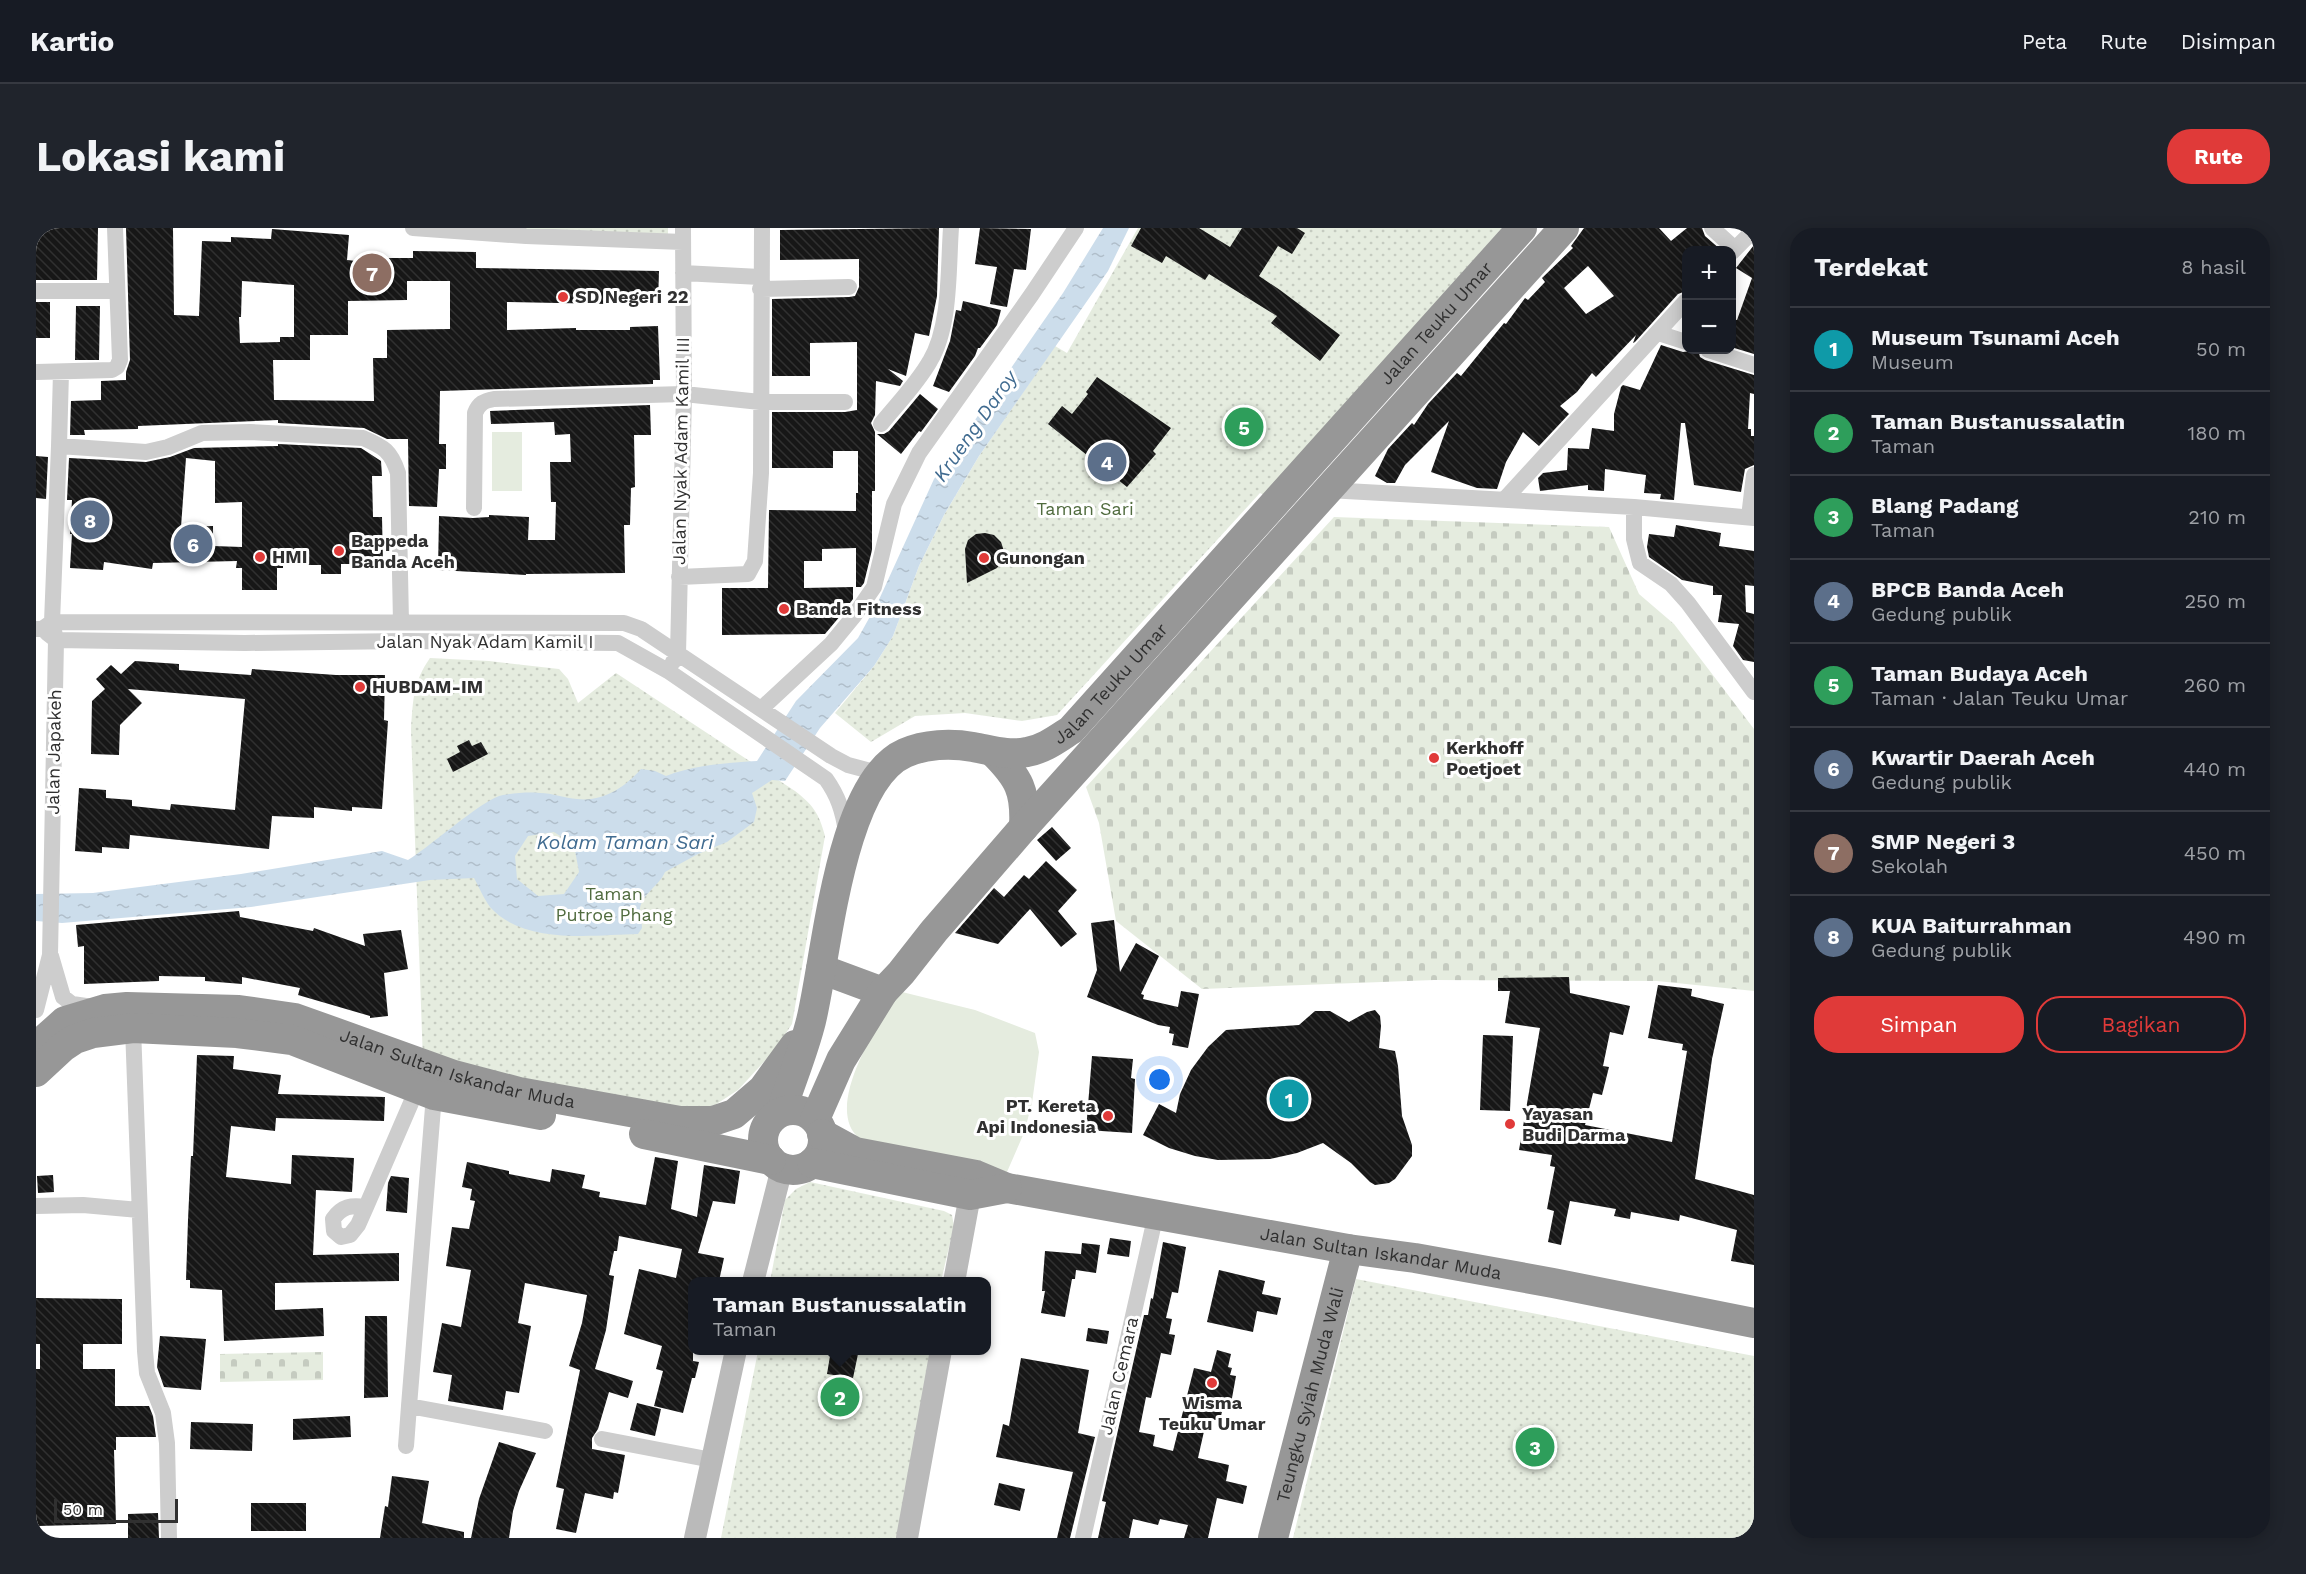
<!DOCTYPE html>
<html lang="id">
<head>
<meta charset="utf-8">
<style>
  body { margin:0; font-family:"Work Sans",sans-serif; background:#20242c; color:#f1f3f6 }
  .controls { position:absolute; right:18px; top:18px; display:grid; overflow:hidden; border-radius:12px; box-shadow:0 3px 15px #0003 }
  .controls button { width:54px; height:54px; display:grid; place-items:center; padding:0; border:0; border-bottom:2px solid #363941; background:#171b24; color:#f1f3f6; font:30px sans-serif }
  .scale { position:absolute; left:18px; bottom:15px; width:124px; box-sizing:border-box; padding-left:6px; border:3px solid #303030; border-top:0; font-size:16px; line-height:21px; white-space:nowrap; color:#303030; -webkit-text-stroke:4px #fff; paint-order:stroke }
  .you { position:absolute; left:1124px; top:852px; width:21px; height:21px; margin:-15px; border:4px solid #fff; border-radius:50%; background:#1a73e8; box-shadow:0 0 0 9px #1a73e833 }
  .badge { display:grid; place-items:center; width:39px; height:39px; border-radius:50%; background:#e03a39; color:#fff; font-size:20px; font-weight:700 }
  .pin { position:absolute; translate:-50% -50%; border:3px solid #fff; box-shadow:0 2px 6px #0006 }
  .popup { position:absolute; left:652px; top:1049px; width:303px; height:78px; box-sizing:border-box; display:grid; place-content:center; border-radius:12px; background:#171b24; filter:drop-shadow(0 2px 4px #0005); font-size:20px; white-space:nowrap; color:#9ea1a6 }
  .popup b { font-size:22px; color:#f1f3f6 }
  .popup::after { content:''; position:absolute; left:50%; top:100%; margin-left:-12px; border:12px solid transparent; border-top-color:#171b24 }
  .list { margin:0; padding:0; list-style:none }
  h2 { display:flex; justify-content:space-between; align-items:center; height:78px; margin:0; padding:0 24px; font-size:26px }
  h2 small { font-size:20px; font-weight:400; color:#9ea1a6 }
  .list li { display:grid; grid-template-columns:39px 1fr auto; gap:18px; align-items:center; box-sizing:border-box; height:84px; padding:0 24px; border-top:2px solid #363941 }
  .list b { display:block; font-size:22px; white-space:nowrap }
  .list p { margin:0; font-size:20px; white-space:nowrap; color:#9ea1a6 }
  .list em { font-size:20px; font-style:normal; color:#9ea1a6 }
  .actions { display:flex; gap:12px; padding:18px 24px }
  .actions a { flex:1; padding:14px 0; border:2px solid #e03a39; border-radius:24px; text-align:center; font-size:21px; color:#e03a39 }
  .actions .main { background:#e03a39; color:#fff }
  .map { position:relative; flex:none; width:1718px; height:1310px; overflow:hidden; border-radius:24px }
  header { display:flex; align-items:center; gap:36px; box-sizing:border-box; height:84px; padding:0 30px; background:#171b24; border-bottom:2px solid #363941 }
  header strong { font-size:28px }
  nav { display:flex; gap:33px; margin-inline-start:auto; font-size:21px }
  .intro { display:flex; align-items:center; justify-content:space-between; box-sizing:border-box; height:144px; padding:0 36px }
  h1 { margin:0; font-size:42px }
  .button { padding:15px 27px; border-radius:24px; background:#e03a39; color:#fff; font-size:21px; font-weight:700 }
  main { display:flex; gap:36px; padding:0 36px }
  aside { flex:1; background:#171b24; border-radius:24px; box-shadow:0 3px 15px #0003 }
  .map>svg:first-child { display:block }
</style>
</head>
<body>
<header>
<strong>Kartio</strong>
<nav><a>Peta</a><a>Rute</a><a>Disimpan</a></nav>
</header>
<div class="intro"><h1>Lokasi kami</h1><a class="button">Rute</a></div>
<main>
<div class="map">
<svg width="1718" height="1310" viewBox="0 0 1718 1310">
  <defs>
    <pattern id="cemetery-stones" width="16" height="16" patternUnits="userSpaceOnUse" patternTransform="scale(1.5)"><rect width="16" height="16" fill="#e5ecdf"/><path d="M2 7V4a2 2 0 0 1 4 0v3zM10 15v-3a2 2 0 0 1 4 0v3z" fill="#c5cbc0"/></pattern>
    <pattern id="park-dots" width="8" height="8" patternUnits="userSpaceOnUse" patternTransform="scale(1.5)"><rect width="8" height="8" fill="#e5ecdf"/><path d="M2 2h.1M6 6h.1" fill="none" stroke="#c5cbc0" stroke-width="1.8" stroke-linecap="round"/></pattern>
    <pattern id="water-ripples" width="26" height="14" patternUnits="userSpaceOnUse" patternTransform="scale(1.5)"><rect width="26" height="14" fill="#ccddeb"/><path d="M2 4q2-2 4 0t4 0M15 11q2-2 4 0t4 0" fill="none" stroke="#b0beca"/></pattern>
    <pattern id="building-back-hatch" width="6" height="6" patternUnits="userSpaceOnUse" patternTransform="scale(1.5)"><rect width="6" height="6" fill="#171717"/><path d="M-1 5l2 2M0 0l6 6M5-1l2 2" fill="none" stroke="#303030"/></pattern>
  </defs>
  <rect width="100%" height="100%" fill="#fff"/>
  <path fill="#e5ecdf" d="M456,204H486V263H456Z
    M862,763L939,782L999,805L1003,824L996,875L988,905L971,944L840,920C835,917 828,915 824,911C785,880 844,794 862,763Z"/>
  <path fill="url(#cemetery-stones)" d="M1298,289L1573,299L1603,366L1638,396L1718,501V763L1621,753L1398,752L1166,761L1080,693L1063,595L1050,559Z
    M287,1124V1152L184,1154V1126Z"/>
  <path fill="url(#park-dots)" d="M444,0H632V8Z
    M1102,0H1466L1228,267L1224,265L1021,487L986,493L929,485L879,488L835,514L799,485L838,438L857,408L883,338L908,287L943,228L1019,118L1031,125Z
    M394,430L453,433L523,441L532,451L542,475L580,445L759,563C777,577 783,585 789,608L756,796L738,823L702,862L679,877L642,886L387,833L375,501C377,472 377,454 394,430Z
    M774,954L908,983L916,987L918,998L905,1053L734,1054L749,972L760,961Z
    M1320,1051L1718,1128V1310H1257Z
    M722,1123H904L866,1310H685Z"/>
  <path fill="url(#water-ripples)" fill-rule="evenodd" d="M1067,0H1093L1072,43L943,228L908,287L883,338L857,408L838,438L784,500L749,553L736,552L716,565L721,580L718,594L691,614L662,626L629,644C623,658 607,665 604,680C604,686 606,694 606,700L602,706C556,707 488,717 454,679C448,671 443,659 438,650L394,652L215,679L26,695L0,693V666L57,665L205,646L346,623L372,632C394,619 448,570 467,567C479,565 493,564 504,565C516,565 529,570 541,571C567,574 588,560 605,541L619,543L630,548C658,537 690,535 721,533L760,473L822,410L841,376L898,251L1027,65ZM518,604L538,617L543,644L528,666L502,668L481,651L479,628L492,608Z"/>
  <path fill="url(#building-back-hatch)" fill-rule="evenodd" d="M0,0H62L61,52H0Z
    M90,0H137L138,87L163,88L166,13L195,14V9L235,11L236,1L313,7L311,32L339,35V30H377V23L440,24V40L623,43L622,77L471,74V102L540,100V102H594V99L622,98L624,152H617V156L404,163L403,216H410V241H403L401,279L373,278L372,211H351L328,200L242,195V192L102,198V201L48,202L49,207H34L35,173L65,172V153L90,152V144L94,132ZM206,53L258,57V109H244V114L204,115L203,89H205ZM371,53H414V101L351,102V130H337L338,173L238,172L237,132H274V107H312V73L371,72Z
    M903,0L901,68L893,108L879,105L870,148L852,141L867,153L864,158L840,153L839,187L835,195L839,204V263H836V322L828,355L825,359H820V320L786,321V333H768V360L817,359V371L814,375H810V381L789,406L686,407V360H732L733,282L820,283V265H822V223H797V240H736V184H809L821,182V114L774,115V148H736V71L813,69L819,68L823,59V31L744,32V2Z
    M944,0L995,1L990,42L978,41L971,79L954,76L961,39L939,36Z
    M1105,0H1163L1194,19L1206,0H1261L1269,5L1256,26L1242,18L1223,48L1244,62L1304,107L1284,133L1235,95L1241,88L1173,46L1169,52L1130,28L1126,35L1095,18Z
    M1548,0H1623L1635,13L1651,0H1666L1669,8L1685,22H1650V63L1642,66L1599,114L1597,115L1600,107L1560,149L1556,145L1541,164L1524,178L1533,186L1503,218L1487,204L1470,234L1461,261L1441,260L1395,244L1413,193L1369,237L1359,255H1351L1339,248L1352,221L1376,195L1378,197L1392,176L1421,145L1425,148L1468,95L1470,96L1489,70L1492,72L1509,54L1506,50L1537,20L1535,18ZM1552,38L1578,68L1550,86L1528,60Z
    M1718,17V126L1695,119V91L1701,92L1716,50L1700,40Z
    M927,73L965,82L961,97L944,120H942L939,128L913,164L897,158L914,113L920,82L925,83Z
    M0,74H14V110H0Z
    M40,78H64L63,132H39Z
    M1625,117L1647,124L1662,122L1664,129L1669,132L1718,147V166L1714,165L1712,201H1715V208H1718V237L1709,241L1705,264L1658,257L1649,195H1645L1638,272L1624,271L1625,266L1608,265L1610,247L1569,241L1568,263L1552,262V257L1504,263L1502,250L1507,245L1531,242L1532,220L1553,221L1556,200L1578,203V186L1585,159L1587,157L1604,162Z
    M1061,149L1135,200L1117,223L1120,226L1091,259L1012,196L1026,178L1036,186L1052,166L1050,164Z
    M884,166L902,181L885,204L883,203L865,226L841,206H848L853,203Z
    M614,177L615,207H598L599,259L595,260L594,297H588L589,345L490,346V347L402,342L403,288L437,290L453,289V287L493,289L492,312H519L520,274H515L514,234H535L534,206L519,207L518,194L455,196L454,183Z
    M242,216L325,220L345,233L346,248H336L337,289H346L347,336H305V346H285V337H247V340H241V362H206V340H200L201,333L117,335L116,341L68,334L67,342L34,340L36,306H34L36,272H31L33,230L110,234L134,229L158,220L242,218ZM150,230L179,233V275L206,274V319L177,318V298L145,299Z
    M0,228L12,229L10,271L0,270Z
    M1640,297L1685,305L1683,318L1718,323V358L1709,357L1710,384L1718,386V434L1707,432L1697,418L1703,396L1682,394L1686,367H1677V358L1646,352L1613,329L1611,319L1613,306L1638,309Z
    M949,305L958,307L965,314L968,323L967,332L961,340L931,355L929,321L932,312L940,306Z
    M99,433L143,436V442L215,447L216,441L300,447H349L348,492L352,493L346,581L316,579V583L278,579V590L236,588L233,621L94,607L93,621L66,619V625L39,623L43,560L70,562V570L96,572V578L134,582L135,576L199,582L209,471L92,461L106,475L84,497L83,527L55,526L56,473L69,461L60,451L75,437L85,446Z
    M433,512L436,518L445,514L452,526L417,544L411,531L424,524L421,518Z
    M1016,599L1035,620L1020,633L1001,612Z
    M1010,633L1041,662L1022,683L1041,706L1025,719L994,681L962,716L919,705L958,660L968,669L988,647L993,651Z
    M203,683L204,689L277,703L278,700L329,718L327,706L365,702L372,741L348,745L352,788L334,790V788L262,767L264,760L206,749V756L169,753V749L123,748V753L48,756V718L42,719L40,697Z
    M1078,692L1084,744L1100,715L1123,728L1105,766L1108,767L1107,771L1142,779L1145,763L1163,766L1152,820L1136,817L1138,806L1133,805L1134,799L1122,797L1051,769L1061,742L1055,695Z
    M1533,749L1534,765L1594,778L1587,807L1574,804L1567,838L1573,839L1566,867L1557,865L1549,897L1636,914L1651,823L1646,822L1647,816L1612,810L1622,757L1656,761L1655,768L1688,776L1676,831L1659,951L1718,967V1037L1695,1033L1701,1002L1644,987L1643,993L1595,984L1594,991L1578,988L1580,981L1534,973L1525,1017L1512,1014L1518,983L1511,981L1519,939L1514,938L1516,927L1483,922L1504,800L1469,795L1474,763H1462V750Z
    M1339,782L1344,788L1345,798L1343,820L1359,823L1362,838L1366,888L1376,917V928L1359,951L1353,955L1339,957L1334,954L1315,935L1287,915L1261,925L1234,931L1182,932L1159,928L1133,920L1107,907L1123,876L1140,885L1144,866L1155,842L1172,819L1190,802L1263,797L1279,783H1294L1313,794L1331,784Z
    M1447,807L1477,808L1474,883L1444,882Z
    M161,827L198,828L197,841L245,847L242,866L349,869L348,893L240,890L239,903L195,898L190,949L255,956L256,927L318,930L316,964L280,962L277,1027L363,1025V1053L239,1055V1082L287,1080L288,1108L188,1113L186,1062L154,1060V1052H150L152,992L155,928H157Z
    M1056,828L1097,831L1095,850L1099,851L1096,905L1050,902Z
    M619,929L642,933L635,981L661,989L668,937L704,943L699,976L677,973L662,1025L688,1030L683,1053H657V1070L654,1084L657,1085V1133L663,1134L659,1150H656L647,1185L618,1178L627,1143L620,1141L626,1118L588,1106L603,1041L640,1050L646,1021L583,1008L581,1023H578L573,1047L578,1048L570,1102L559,1141L597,1153L592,1170L573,1164L562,1201L556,1210V1221L589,1227L582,1265L578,1264L577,1271L549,1265L540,1305L520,1301L528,1261L520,1259L544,1142L533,1138L546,1095L551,1067L489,1055L482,1095L495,1098L483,1165L470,1163L467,1182L412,1173L416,1147L397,1144L406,1095L425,1099L435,1042L410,1038L416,999L433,1001L439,973L434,972L436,961L426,959L431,934L473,943V946L514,954L516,941L549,947L546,960L564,964L563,969L610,977Z
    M17,947L18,964L2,965L1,948Z
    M355,948L373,950L371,985L350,983L352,955Z
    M1074,1010L1095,1013L1093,1029L1071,1026Z
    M1127,1014L1150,1019L1142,1065L1136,1064L1130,1090L1136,1091L1133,1106L1139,1107L1135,1127L1125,1125L1115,1170L1110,1169L1103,1204L1119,1207L1117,1218L1137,1223L1158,1140L1175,1144L1181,1122L1195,1126L1192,1139L1196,1140L1194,1147L1200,1148L1194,1181L1187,1179L1184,1193L1171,1190L1162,1230L1193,1237L1190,1253L1211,1258L1207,1276L1181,1270L1172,1310H1148L1152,1297L1124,1291L1122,1297L1097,1291L1093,1310H1062L1070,1274L1066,1273L1108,1087H1112L1115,1070L1117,1071Z
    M1046,1015L1064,1017L1060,1045L1040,1042L1039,1051H1036L1029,1089L1005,1085L1009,1063H1006L1009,1023L1045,1026Z
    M1183,1042L1229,1053L1226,1066L1245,1070L1241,1087L1221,1083L1217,1104L1171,1094Z
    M0,1070L86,1071V1116H47V1141H79V1178H113L117,1188L120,1209H80V1222H78L80,1296L0,1298V1141H4V1116H0Z
    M329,1088H351L352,1169L328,1170Z
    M1052,1100L1073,1103L1071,1116L1050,1113Z
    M124,1108L170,1111L165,1162L128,1159L121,1139Z
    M795,1122L822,1126L817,1150L791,1146Z
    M985,1130L1053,1142L1042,1205L1059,1209L1034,1310H1021L1037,1244L960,1229L967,1196L973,1198Z
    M601,1175L625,1181L619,1208L594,1202Z
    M314,1188L315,1209L257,1212V1191Z
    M155,1194L217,1196L216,1223L154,1221Z
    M463,1214L500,1225L483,1263L477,1283L473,1310H435L443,1271Z
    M356,1248L393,1253L386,1295L428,1304V1310H344L349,1278L352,1279Z
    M963,1255L989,1261L984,1283L958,1277Z
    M215,1275H270V1303H215Z
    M122,1285L123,1310H92V1286Z"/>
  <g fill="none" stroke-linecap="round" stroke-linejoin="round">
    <path stroke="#cdcdcd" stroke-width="16" d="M377,0L490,8L647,14
      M1676,0L1699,21
      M1696,24L1718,2
      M647,45L724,49
      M724,61L813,59
      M0,63H81
      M1622,105L1650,114
      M1672,122L1718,137
      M0,144L76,142L81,139L84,132L79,0
      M845,196C861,176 881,156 894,133C915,98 912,41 915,0
      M23,218L25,144
      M1292,262L1598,279L1718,290
      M1468,272L1650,73
      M1598,279V311L1604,335L1635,356L1652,375L1718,464
      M438,280L439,185C443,175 448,173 458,171L648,166L724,174H809
      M1713,289L1718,247
      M643,349L712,346L719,333L725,245L726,0
      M0,401H6L16,394L588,395L605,401L795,528L812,537L842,545
      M11,405L20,412L209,415L368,413L582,415L632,443L790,551C802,568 807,583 810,604
      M637,434L642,426L648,166L647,0
      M725,481L795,416L818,388L838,359L858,276L883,225L996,66L1040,0
      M15,728L27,769L36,776L57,779
      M0,782L14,727L20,412L16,394L23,218L110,224L132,219L166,205L214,204L327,210C348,219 355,223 362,245L365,394
      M97,800L109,1123L111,1145L127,1185L131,1215L133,1310
      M398,867L373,1178L509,1203
      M0,978L47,977L103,982
      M330,979C315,977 306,978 297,991L298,1003L305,1009L314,1007L322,997L330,979L381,861
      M566,1211L676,1232
      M370,1218L373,1178
      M1047,1310L1120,986"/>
    <path stroke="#bababa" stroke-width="22" d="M717,1054L746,940
      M918,1054L934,967
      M659,1310L700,1122
      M871,1310L905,1122"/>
    <g stroke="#979797" stroke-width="30">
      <path d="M958,525C983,550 990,563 988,599"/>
      <path d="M785,741L847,764"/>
      <path id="s1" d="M0,819L29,793L69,781L91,779L203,782L259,790L418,847L483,864L644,893H677L698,886L727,861L759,817"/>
      <path d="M0,844L27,819L39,811L57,805L97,800L201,805L256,812L398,867L505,887"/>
      <path id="s2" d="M748,875C757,848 768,821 775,793C791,728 803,554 869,525C889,516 915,515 937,519C955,522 972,528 991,524C1008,521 1021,511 1035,502L1486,0"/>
      <circle cx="757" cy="912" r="30"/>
      <path d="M779,891L805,832L847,764L865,745L898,703L988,599L1528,0"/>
      <path d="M608,906L735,932"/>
      <path id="s3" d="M786,906L819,924L940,947L971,960L1312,1021L1379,1030L1517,1055L1718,1095"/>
      <path d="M776,935L934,967L971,960"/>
      <path id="s4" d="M1237,1310L1312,1021"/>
    </g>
  </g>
  <g fill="#e03a39" stroke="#fff" stroke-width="2">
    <circle cx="527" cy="69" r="6"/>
    <circle cx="303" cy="323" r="6"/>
    <circle cx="224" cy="329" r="6"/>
    <circle cx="948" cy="330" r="6"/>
    <circle cx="748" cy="381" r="6"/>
    <circle cx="324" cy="459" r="6"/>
    <circle cx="1398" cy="530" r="6"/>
    <circle cx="1072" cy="888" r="6"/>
    <circle cx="1474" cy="896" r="6"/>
    <circle cx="1176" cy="1155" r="6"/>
  </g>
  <g text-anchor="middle" stroke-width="6" stroke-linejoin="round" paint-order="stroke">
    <g font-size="18" font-weight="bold" fill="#303030" stroke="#fff" text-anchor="start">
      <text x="539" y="75">SD Negeri 22</text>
      <text x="315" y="319">Bappeda<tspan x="315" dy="21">Banda Aceh</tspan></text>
      <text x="236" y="335">HMI</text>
      <text x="960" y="336">Gunongan</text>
      <text x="760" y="387">Banda Fitness</text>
      <text x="336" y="465">HUBDAM-IM</text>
      <text x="1410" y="526">Kerkhoff<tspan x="1410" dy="21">Poetjoet</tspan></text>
      <text x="1060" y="884" text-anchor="end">PT. Kereta<tspan x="1060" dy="21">Api Indonesia</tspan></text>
      <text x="1486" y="892">Yayasan<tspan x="1486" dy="21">Budi Darma</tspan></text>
      <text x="1176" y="1181" text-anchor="middle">Wisma<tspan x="1176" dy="21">Teuku Umar</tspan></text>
    </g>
    <g font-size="18" fill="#303030" stroke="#fff">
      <text dy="6" stroke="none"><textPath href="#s2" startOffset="1098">Jalan Teuku Umar</textPath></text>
      <text transform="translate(645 223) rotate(-89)" y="6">Jalan Nyak Adam Kamil III</text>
      <text x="449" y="420">Jalan Nyak Adam Kamil I</text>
      <text dy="6" stroke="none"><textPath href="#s2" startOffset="612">Jalan Teuku Umar</textPath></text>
      <text transform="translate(18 524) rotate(-89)" y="6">Jalan Japakeh</text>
      <text dy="6" stroke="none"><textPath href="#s1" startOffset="442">Jalan Sultan Iskandar Muda</textPath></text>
      <text dy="6" stroke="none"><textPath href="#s3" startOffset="574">Jalan Sultan Iskandar Muda</textPath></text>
      <text transform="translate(1083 1148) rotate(-77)" y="6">Jalan Cemara</text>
      <text dy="6" stroke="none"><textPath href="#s4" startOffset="148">Teungku Syiah Muda Wali</textPath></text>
    </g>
    <g font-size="18" fill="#506b3e" stroke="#fff">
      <text x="1049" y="287">Taman Sari</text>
      <text x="578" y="672">Taman<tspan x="578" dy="21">Putroe Phang</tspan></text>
    </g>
    <g font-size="20" font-style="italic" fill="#406b90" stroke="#fff">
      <text transform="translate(939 198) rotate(-55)" y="7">Krueng Daroy</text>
      <text x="589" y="621">Kolam Taman Sari</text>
    </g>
  </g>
</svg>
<div class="controls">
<button>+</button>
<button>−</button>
</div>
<div class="scale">50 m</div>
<div class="you"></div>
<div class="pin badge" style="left:1253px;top:871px;background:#0f9aa8">1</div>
<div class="pin badge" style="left:804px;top:1169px;background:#2e9e5b">2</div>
<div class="popup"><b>Taman Bustanussalatin</b>Taman</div>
<div class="pin badge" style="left:1499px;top:1219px;background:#2e9e5b">3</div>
<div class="pin badge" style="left:1071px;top:234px;background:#5c6f8a">4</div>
<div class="pin badge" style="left:1208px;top:199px;background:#2e9e5b">5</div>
<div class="pin badge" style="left:157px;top:316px;background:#5c6f8a">6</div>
<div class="pin badge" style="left:336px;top:45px;background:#8d6e63">7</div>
<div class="pin badge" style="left:54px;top:292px;background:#5c6f8a">8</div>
</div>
<aside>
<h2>Terdekat<small>8 hasil</small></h2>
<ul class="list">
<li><span class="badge" style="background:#0f9aa8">1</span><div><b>Museum Tsunami Aceh</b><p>Museum</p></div><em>50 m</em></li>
<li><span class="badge" style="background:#2e9e5b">2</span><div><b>Taman Bustanussalatin</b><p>Taman</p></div><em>180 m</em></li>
<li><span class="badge" style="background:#2e9e5b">3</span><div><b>Blang Padang</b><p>Taman</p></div><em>210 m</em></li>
<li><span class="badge" style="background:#5c6f8a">4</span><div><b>BPCB Banda Aceh</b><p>Gedung publik</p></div><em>250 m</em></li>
<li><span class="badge" style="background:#2e9e5b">5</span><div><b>Taman Budaya Aceh</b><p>Taman · Jalan Teuku Umar</p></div><em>260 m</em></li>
<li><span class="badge" style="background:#5c6f8a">6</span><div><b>Kwartir Daerah Aceh</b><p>Gedung publik</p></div><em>440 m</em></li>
<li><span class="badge" style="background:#8d6e63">7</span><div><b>SMP Negeri 3</b><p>Sekolah</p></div><em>450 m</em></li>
<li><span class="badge" style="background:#5c6f8a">8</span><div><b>KUA Baiturrahman</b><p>Gedung publik</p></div><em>490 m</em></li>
</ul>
<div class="actions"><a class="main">Simpan</a><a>Bagikan</a></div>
</aside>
</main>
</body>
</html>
